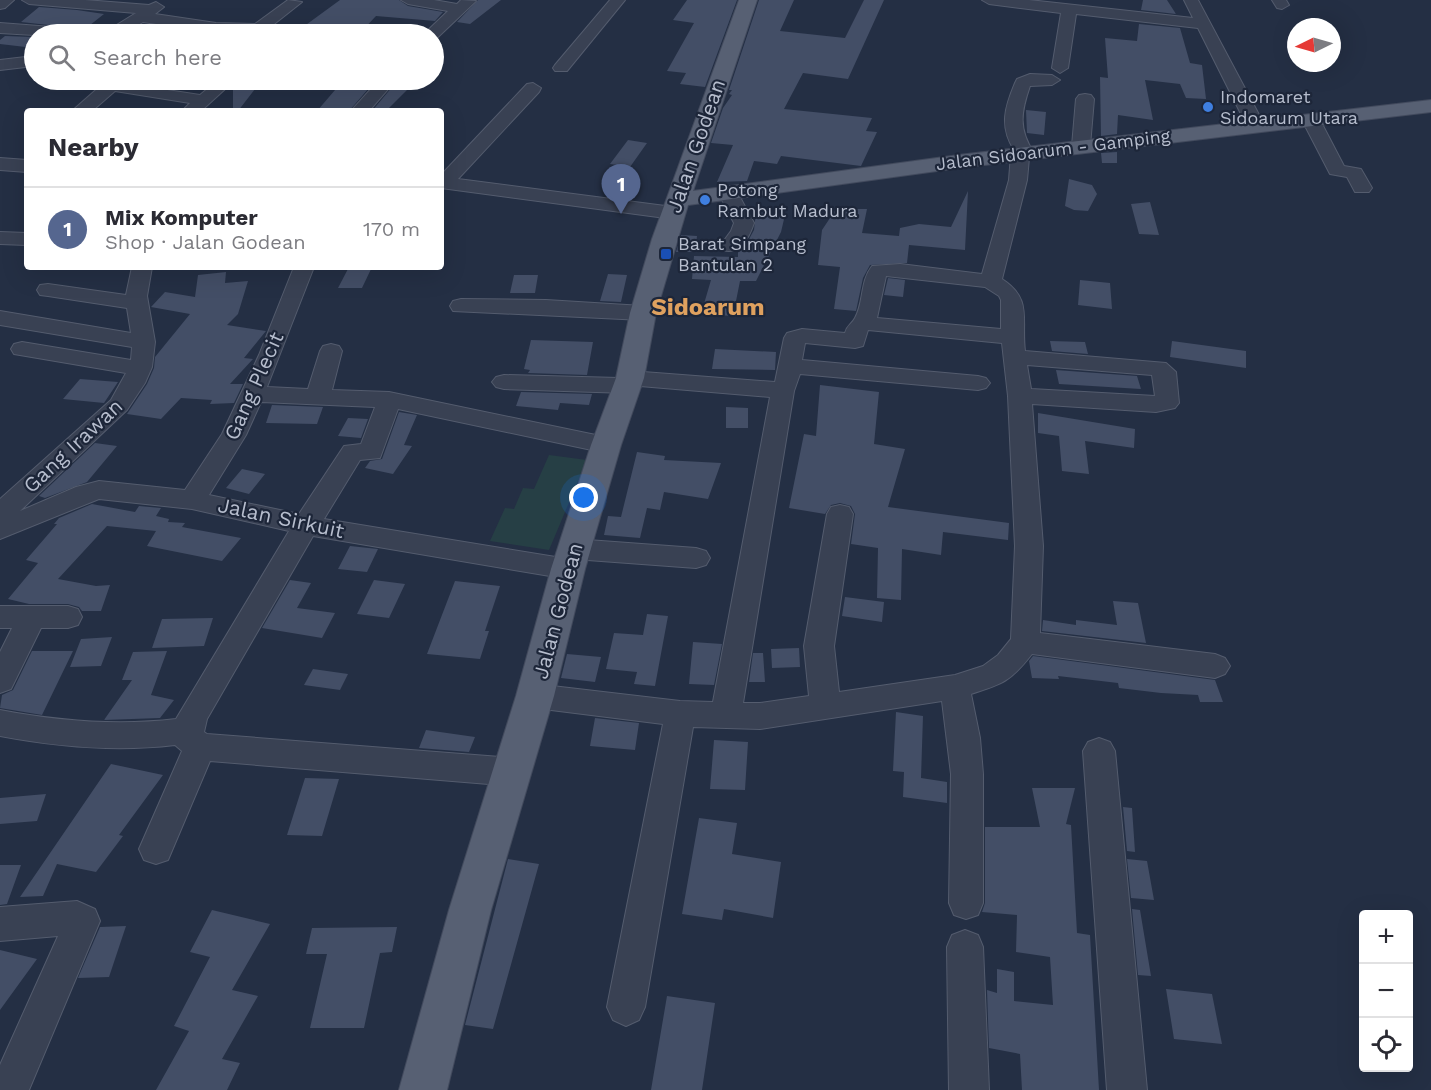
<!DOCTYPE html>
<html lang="en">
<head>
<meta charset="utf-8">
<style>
  body { margin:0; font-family:"Work Sans",sans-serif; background:#f7f7f7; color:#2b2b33 }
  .controls { position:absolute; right:18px; bottom:18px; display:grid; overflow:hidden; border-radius:6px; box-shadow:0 6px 24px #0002 }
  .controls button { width:54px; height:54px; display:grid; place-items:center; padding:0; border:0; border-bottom:2px solid #e1e1e2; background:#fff; color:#2b2b33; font:30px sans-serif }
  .compass { position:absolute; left:1287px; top:18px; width:54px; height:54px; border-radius:50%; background:#fff; box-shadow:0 6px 24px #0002; rotate:265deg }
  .you { position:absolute; left:584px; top:498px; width:21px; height:21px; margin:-15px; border:4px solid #fff; border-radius:50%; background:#1a73e8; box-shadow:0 0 0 9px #1a73e833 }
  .badge { display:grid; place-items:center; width:39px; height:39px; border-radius:50%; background:#55668f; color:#fff; font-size:20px; font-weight:700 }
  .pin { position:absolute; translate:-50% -50px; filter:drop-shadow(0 2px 3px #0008) }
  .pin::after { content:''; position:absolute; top:32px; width:21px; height:18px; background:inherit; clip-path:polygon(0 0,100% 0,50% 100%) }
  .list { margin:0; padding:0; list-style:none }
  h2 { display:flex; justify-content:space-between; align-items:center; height:78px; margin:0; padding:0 24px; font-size:26px }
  h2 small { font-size:20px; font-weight:400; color:#7c7c81 }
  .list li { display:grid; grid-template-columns:39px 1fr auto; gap:18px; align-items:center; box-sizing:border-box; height:84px; padding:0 24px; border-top:2px solid #e1e1e2 }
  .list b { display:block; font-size:22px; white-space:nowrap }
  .list p { margin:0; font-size:20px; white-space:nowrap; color:#7c7c81 }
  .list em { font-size:20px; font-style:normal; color:#7c7c81 }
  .icon { flex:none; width:33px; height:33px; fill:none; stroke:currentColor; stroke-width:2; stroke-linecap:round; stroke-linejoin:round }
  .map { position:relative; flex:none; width:1431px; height:1090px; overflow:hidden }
  .search { position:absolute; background:#fff; box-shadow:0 6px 24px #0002; left:24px; top:24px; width:420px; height:66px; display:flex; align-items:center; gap:15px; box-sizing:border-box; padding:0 21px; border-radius:33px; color:#7c7c81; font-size:22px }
  .panel { position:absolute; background:#fff; box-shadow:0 6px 24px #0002; left:24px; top:108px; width:420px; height:162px; border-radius:6px }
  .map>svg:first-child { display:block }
</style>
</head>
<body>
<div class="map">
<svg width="1431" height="1090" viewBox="0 0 1431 1090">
  <rect width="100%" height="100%" fill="#242f44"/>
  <path fill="#263f45" d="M549,455L587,460L549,550L490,541L505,508L514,509L523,488L534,489Z"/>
  <path fill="#434e66" d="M340,0H399L408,6L443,12L435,21L376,16L361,32L303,27Z
    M478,0H501L470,24L457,22Z
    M687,0H737L705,87L680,84L686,73L667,71L694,23L673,20Z
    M759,0H794L780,31L845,38L864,0H884L848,79L803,73L784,109L872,118L866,131L877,132L861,166L781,156L777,164L754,161L747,181L717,182L733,145L711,143L723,108L732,95L729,94L732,90H729Z
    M1143,0H1167L1176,14L1141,10Z
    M39,7L77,10L104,14L85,29L21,22Z
    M1139,24L1180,28L1190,63L1202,65L1206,99L1186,98L1180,84L1145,80L1153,120L1118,115L1117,134L1101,136L1100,77L1108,78L1105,38L1137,41Z
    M5,36L34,37V48L0,44V40Z
    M237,80H262L238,111H233V85Z
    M350,80H376L349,111H317L341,83L347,84Z
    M398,80H417L386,111H372Z
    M1026,110L1046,112L1044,135L1027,133Z
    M628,140L647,143L630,167L610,164Z
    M1117,152V163H1102L1101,153Z
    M1069,179L1092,185L1097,194L1088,211L1074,210L1065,206Z
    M968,191L965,250L909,245L907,263L870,265L863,278L856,311L834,309L840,267L818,265L822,230L836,209H867L862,233L899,236L900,228L919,224L951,227Z
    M1150,202L1159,235L1139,234L1131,204Z
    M756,212L785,215L781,232L756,281H740L733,316L701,314L711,280L692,279L694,256L738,257V250L748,241L754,230Z
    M681,235L697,236L695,252H676Z
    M349,267H372L362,288H338Z
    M226,272L225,283L248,281L238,314L227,325L266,331L244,358L253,359L230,384H243L234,403L210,404L212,400L181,398L161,419L127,414L147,384L154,368L155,357L190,314L151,307L165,292L195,297L198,275Z
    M608,274L627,275L621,302L600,301Z
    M514,275H538L535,293H510Z
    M888,278L905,280L903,297L884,295Z
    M1080,280L1110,283L1112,309L1078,305Z
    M531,340L593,342L587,375L528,373L530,370L524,369Z
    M1050,341L1085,342L1088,354L1052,351Z
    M1172,341L1246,351V368L1170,357Z
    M715,349L776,352L775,370L712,369Z
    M1056,370L1137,376L1141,389L1059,384Z
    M80,379L118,382L104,403L63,399Z
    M820,385L879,392L874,444L905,449L888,507L1009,523L1008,540L943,532L941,555L902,549L901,600L877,598L878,548L851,544L855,514L851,506L840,503L831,505L825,514L789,508L804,434L816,436Z
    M521,392L592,394L589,405L560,403L558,410L516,406Z
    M272,405L323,407L317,424L266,423Z
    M726,407L748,408V428H726Z
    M399,412L417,415L404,445L412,446L393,474L365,468L370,461L382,459Z
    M1038,413L1135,429L1134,448L1085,441L1089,474L1062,471L1059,436L1038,433Z
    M348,418L368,419L361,438L338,436Z
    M95,443L117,446L87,482L45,498L39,496Z
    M637,452L665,456L664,460L721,463L708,499L664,492L660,510L647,508L640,538L604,535L608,516L621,517Z
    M242,469L265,474L249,494L226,488Z
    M92,504L135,512L139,506L161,508L156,516L169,519L168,522L185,523L182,527L241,538L222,561L147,546L156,531L107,526L58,579L96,586L110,585L101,611H82L79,607L68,604H29L8,599L38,563L26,560L57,524H54L59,518Z
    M350,546L378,549L367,572L338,569Z
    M290,580L311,583L297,608L335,613L322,638L262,628Z
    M374,580L405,584L389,618L357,614Z
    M455,581L500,586L485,631H489L480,659L427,654Z
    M845,597L884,602L882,622L842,616Z
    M1113,601L1138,603L1146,643L1042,631L1043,620L1076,625V620L1117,625Z
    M647,614L668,616L655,686L634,684L637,672L606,669L614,633L643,635Z
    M213,618L204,646L152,648L162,619Z
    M112,637L101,666L70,667L81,639Z
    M693,642L722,644L714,685L689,684Z
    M799,648L800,667L772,668L771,649Z
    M32,651H73L42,715L0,708L2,695L13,690Z
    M167,651L151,695L174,700L160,718L104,720L132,680H122L133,652Z
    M753,653H763L765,682H749Z
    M567,654L601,657L595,682L561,678Z
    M1033,656L1215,680L1223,702H1200L1198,695L1161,693L1119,688L1118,683L1101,681V679V681L1058,676L1059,679L1032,678L1029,661Z
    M313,669L348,674L340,690L304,685Z
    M896,712L923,716L921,778L947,782V803L903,797L904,772L893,771Z
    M595,718L639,723L635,750L590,746Z
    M426,730L475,737L469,752L419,748Z
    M714,740L748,742L745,790L710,789Z
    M111,764L163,775L119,835L123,836L96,872L57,864L43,896L20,897Z
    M305,778L339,779L322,836L287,835Z
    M1032,788H1075L1066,824L1071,825L1077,933L1090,935L1099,1090H1022L1020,1054L989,1048L987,990L997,993V969L1014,972V1001L1053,1005L1050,957L1016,952L1017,915L982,912L985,903V827H1040Z
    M46,794L37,821L0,824V798Z
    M1123,807L1132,808L1135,852L1127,851Z
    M699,818L737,823L732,854L781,862L773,918L724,909L722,920L682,914Z
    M508,859L539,864L493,1029L465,1025Z
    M1127,859L1147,861L1154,900L1131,898Z
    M0,865H21L7,904L0,905Z
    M1132,909L1140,910L1151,976L1138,975Z
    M212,910L270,924L232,990L258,996L222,1059L240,1063L227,1090H156L189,1031L174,1026L210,957L190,952Z
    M126,926L109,977L78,978L100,927Z
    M397,927L392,952L380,953L364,1028H310L327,954H306L312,928Z
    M0,950L37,959L0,1010Z
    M1166,989L1212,994L1222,1044L1174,1039Z
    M667,996L715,1003L702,1090H651Z"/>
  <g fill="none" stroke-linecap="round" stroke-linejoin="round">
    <defs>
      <path id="minor" d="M0,0H14L5,8L0,9Z
        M22,0H85L149,5L156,2L164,7L155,14L216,23L255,24L288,0L302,2L264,32L259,34L216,33L143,22L123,34H106L107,31L136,13L29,4Z
        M401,0H434L457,4L461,0L476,1L438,37L434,38V34H424L448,11L408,4Z
        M610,0H625L567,71H555L553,68L555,65Z
        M982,0H1029L1193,18L1184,0H1198L1265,126L1262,130H1250L1247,126L1198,28L1076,14L1068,68L1060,73L1052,68L1061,13L989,4Z
        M1272,0H1286L1289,5L1282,9L1277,8Z
        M0,23L78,29L86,34L34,35L0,33Z
        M34,56V66L0,70V60Z
        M1030,74L1052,75L1060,80L1052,85L1030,86C1021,112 1018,129 1034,153L1029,158L1027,180L1002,279C1033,299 1021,319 1025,351L1166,363L1176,372L1179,403L1175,408L1156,412L1032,404L1043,546L1040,633L1215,654L1225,658L1230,666L1225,674L1215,678L1032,654C1011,681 1003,684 971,694L980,738L983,774V903L978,915L966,919L954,915L949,903L951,774L942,701L760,729L693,727L645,1007L639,1020L626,1026L613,1020L607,1007L663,724L535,708L524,705L520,696L524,687L535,684L680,701L713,702L770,397L640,386L636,391L628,393L504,389L496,387L492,382L496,377L504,375L619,378L622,373L630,371L775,382L784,338L787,333L802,329L845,333C847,325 852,324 855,318C864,302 860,281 872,266L900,264L982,274L1009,180L1011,154L1014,150C999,126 1005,107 1015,83L1017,79ZM886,276L985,287L999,296L1001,300V329L877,318ZM868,330L1002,343L1008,396L1015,546L1011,639L998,655L983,666L955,675L839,692L834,646L853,514L849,507L840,505L831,507L827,514L804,646L809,696L760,703H743L794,391L800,374L978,390L986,388L990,383L986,378L978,376L802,360L805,343L855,348L863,346ZM1027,365L1152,375L1155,396L1031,389Z
        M65,80H102L200,95L218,80H235L201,111H182L190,103L115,91L92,111H72L97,89L67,84Z
        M379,80H396L369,111H351Z
        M533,83L541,88L539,92L458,179L673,207L680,209L683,213L680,217L673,219L441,188V175L527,84Z
        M1085,94L1091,95L1094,99L1090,146L1087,150H1075L1072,146L1076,99L1079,95Z
        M1311,115L1317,116L1320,120L1344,166L1361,169L1372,188L1369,192H1355L1347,177L1330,174L1302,120L1305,116Z
        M0,158L27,160V172L0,170Z
        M728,186L735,188L754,223C749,238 740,255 723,250L720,246L731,231L734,223L718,192L721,188Z
        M0,232L27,233V245L0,244Z
        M132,267H152L147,296L155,342L152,367L145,383L127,410L20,511L76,487L99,481L185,490L222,434L259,355L294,267H314L267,387L308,389L320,351L323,346L331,344L339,346L342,351L332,390L389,392L615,439L618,445L615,451L606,453L398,409L380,458L360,460L324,519L568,559L578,562L582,569L578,576L568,579L313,536L222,693L207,719L204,732L207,734L513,758L524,762L529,772L524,782L513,786L210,761L168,860L156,864L144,860L139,849L182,751L175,745C116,752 58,747 0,736V710C58,721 117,726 176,719L289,531L192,509L99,499L0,539V499L111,400L126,373L14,354L11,349L14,344L22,342L131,360L132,347L0,325V311L131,333L127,308L48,296L40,295L37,290L40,285L48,284L126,295ZM261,402L375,407L361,444L344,446L299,514L209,495L246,435Z
        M461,299L546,300L643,306L651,308L654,313L651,318L643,320L453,311L450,306L453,301Z
        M574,539L696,548L706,551L710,558L706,565L696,568L574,559L564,556L560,549L564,542Z
        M0,606H68L78,609L82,617L78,625L68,628H41L11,689L0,693V652L12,628H0Z
        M1099,738L1110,742L1115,751L1147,1090H1107L1083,751L1088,742Z
        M77,901L95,909L100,921L29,1090H0V1065L58,936L0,941V907Z
        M965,930L978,935L983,947L989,1090H949L947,947L952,935Z"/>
      <path id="major" d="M739,0H757L693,191L959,155L1431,100V112L959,168L688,205L656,313L644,378L621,445L585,569L554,696L491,910L447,1090H399L449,910L516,696L551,569L591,445L616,378L630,313L652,239Z"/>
    </defs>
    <use href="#minor" stroke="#545c6e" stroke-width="2"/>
    <use href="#major" stroke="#424a5d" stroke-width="2"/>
    <use href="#minor" fill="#394153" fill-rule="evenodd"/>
    <use href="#major" fill="#576073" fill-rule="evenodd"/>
  </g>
  <g fill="#3f7fe0" stroke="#1d2639" stroke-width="2">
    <circle cx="1208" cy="107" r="6"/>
    <circle cx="705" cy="200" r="6"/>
  </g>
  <rect fill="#1a4fb4" stroke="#1d2639" stroke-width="2" x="660" y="248" width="12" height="12" rx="3"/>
  <g text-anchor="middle" stroke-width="4.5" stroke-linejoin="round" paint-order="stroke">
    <g font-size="18" fill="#b6bdcd" stroke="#1d2639" text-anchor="start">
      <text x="1220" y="103">Indomaret<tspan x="1220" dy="21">Sidoarum Utara</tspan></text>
      <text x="717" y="196">Potong<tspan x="717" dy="21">Rambut Madura</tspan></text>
      <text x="678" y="250">Barat Simpang<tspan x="678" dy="21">Bantulan 2</tspan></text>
    </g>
    <g font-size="18" fill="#b6bdcd" stroke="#1d2639">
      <text transform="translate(1053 150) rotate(-7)" y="6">Jalan Sidoarum - Gamping</text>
    </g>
    <g font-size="21" fill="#b6bdcd" stroke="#1d2639">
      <text transform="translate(696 146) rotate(-71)" y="7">Jalan Godean</text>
      <text transform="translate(254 386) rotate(-66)" y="7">Gang Plecit</text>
      <text transform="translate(73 446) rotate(-43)" y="7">Gang Irawan</text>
      <text transform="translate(281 518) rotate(12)" y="7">Jalan Sirkuit</text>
      <text transform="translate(558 611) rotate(-75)" y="7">Jalan Godean</text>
    </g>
    <g font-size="24" font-weight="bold" fill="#dfa15f" stroke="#1d2639">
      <text x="708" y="315">Sidoarum</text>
    </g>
  </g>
</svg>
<div class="controls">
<button>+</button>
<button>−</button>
<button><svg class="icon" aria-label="locate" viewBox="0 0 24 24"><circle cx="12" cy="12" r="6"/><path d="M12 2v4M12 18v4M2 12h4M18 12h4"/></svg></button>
</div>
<svg class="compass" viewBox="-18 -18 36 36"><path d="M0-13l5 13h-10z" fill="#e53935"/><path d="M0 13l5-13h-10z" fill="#7c7c81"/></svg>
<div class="you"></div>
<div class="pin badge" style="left:621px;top:214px">1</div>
<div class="search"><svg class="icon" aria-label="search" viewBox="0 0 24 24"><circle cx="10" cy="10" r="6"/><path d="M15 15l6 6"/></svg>Search here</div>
<section class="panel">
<h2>Nearby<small></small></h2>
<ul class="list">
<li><span class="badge">1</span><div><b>Mix Komputer</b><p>Shop · Jalan Godean</p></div><em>170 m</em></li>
</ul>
</section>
</div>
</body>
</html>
